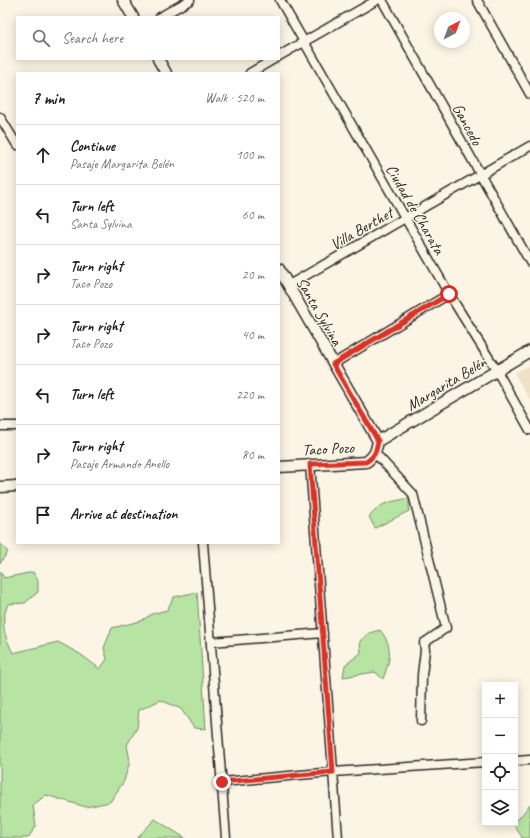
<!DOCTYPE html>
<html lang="en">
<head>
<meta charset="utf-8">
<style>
  body { margin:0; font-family:Caveat,sans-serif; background:#f6f6f6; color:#222 }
  .controls { position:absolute; right:12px; bottom:12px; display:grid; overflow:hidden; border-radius:0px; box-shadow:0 2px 10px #0003 }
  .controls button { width:36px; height:36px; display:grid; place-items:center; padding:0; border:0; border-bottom:1px solid #e0e0e0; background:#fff; color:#222; font:20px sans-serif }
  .compass { position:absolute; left:434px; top:12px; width:36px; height:36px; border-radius:50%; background:#fff; box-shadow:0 2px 10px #0003; rotate:41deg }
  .stop { position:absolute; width:12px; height:12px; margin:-9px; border:3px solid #d93025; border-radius:50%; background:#fff }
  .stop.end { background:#d93025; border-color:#fff; box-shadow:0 1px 4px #0008 }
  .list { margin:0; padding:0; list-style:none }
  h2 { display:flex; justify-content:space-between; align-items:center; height:52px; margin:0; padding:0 16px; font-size:17px }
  h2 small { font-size:13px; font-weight:400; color:#767676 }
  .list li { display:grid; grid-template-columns:26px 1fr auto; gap:12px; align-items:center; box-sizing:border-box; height:60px; padding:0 16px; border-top:1px solid #e0e0e0 }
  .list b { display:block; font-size:15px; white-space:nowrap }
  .list p { margin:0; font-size:13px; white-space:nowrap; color:#767676 }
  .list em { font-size:13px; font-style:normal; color:#767676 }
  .icon { flex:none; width:22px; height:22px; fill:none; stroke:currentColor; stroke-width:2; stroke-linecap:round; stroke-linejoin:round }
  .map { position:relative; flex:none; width:530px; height:838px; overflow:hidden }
  .search { position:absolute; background:#fff; box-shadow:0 2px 10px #0003; left:16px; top:16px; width:264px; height:44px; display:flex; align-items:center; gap:10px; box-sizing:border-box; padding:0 14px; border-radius:0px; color:#767676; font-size:15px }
  .panel { position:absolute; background:#fff; box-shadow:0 2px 10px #0003; left:16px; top:72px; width:264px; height:472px; border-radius:0px }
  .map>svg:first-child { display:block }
</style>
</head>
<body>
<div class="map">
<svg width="530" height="838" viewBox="0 0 530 838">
  <rect width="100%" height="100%" fill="#fcf5e5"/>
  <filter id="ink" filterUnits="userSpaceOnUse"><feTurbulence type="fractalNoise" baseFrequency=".025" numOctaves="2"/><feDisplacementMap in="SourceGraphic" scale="8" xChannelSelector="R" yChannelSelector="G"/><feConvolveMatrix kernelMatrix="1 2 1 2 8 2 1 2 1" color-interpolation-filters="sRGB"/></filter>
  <g filter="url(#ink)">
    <path fill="#efe0c8" d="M530,365V400L514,373Z"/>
    <path fill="#b7e4a2" stroke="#718866" d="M409,498V511L375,528L369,517C384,500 389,503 409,498Z
      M0,543L8,552L0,563Z
      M0,571L4,578L33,572L38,580V592L25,603L8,604C0,624 4,634 13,653L58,642L80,654L100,669L107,659L104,648L112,628L141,621L152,614L167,610L174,597L197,592L206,729L194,728L181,709L161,700L139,710L137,728L127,745L130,761L124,781L110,802L86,807L46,795L33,805L36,826L28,838H0Z
      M380,630C394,647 390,660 383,679L375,672L343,677L345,665L361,653L360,641L369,633Z
      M530,804V838H521L522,837L513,824L521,816Z
      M155,819L185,838H137Z"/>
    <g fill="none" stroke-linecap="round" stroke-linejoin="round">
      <defs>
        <path id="minor" d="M280,0L449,294L497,371L530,430
          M382,0L530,262
          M477,0L530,94
          M160,17L190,0
          M279,56L377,0
          M250,73L274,59
          M0,117L17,145
          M289,285L530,146
          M333,364L449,294
          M0,426H17
          M375,453L413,494L446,628L424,643L425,650L422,675L421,721
          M310,464L338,838
          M203,543L226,838
          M211,642L323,633
          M515,761L530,760
          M222,782L333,772L485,762"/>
        <path id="tertiary" d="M123,0L133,17
          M158,59L166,73
          M279,269L378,441C376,451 375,456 366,462L279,467
          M378,441L530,351
          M0,487L17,486"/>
      </defs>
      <use href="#minor" stroke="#2b2b2b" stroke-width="11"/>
      <use href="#tertiary" stroke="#2b2b2b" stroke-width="13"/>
      <use href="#minor" stroke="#fcf5e5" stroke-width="8"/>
      <use href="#tertiary" stroke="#fcf5e5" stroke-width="10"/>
    </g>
  </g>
  <g fill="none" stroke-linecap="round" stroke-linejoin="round" filter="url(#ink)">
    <path stroke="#d93025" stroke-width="5" d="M222,782L333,772L310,464L366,462C375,456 376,452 378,441L333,364L449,294"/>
  </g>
  <g text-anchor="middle" stroke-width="3" stroke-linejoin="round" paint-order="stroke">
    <g font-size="16" fill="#2b2b2b" stroke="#fcf5e5">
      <text transform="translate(468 124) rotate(61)" y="6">Gancedo</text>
      <text transform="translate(416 209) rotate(60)" y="6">Ciudad de Charata</text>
      <text transform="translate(361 228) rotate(-30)" y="6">Villa Berthet</text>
      <text transform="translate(320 311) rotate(60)" y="6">Santa Sylvina</text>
      <text transform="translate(446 383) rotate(-31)" y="6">Margarita Belén</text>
      <text transform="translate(328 448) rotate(-3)" y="6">Taco Pozo</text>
    </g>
  </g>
</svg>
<div class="controls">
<button>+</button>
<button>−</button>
<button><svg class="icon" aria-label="locate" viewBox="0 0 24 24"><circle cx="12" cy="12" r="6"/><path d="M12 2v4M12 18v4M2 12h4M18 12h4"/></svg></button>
<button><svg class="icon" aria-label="layers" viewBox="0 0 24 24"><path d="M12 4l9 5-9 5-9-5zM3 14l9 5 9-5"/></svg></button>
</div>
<svg class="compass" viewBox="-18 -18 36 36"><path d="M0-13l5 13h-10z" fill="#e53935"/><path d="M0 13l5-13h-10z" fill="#767676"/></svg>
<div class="stop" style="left:449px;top:294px"></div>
<div class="stop end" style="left:222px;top:782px"></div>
<div class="search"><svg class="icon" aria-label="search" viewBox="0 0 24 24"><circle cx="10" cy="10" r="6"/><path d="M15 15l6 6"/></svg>Search here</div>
<section class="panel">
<h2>7 min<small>Walk · 520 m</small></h2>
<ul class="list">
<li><svg class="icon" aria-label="ahead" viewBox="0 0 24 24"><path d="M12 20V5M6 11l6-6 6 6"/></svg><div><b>Continue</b><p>Pasaje Margarita Belén</p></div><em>100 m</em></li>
<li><svg class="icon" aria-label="left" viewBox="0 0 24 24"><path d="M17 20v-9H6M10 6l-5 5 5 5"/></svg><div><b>Turn left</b><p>Santa Sylvina</p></div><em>60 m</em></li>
<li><svg class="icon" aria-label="right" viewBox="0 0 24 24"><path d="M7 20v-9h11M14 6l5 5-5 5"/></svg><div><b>Turn right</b><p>Taco Pozo</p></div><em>20 m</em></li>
<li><svg class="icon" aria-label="right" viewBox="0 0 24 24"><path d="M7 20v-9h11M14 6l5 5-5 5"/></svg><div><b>Turn right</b><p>Taco Pozo</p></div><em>40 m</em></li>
<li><svg class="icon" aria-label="left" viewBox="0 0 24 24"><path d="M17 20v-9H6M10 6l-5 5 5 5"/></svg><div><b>Turn left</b></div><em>220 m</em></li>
<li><svg class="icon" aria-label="right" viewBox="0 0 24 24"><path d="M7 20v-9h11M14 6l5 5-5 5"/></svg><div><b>Turn right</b><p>Pasaje Armando Anello</p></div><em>80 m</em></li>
<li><svg class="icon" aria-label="arrive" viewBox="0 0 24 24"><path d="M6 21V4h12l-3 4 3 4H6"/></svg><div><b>Arrive at destination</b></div></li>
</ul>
</section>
</div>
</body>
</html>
